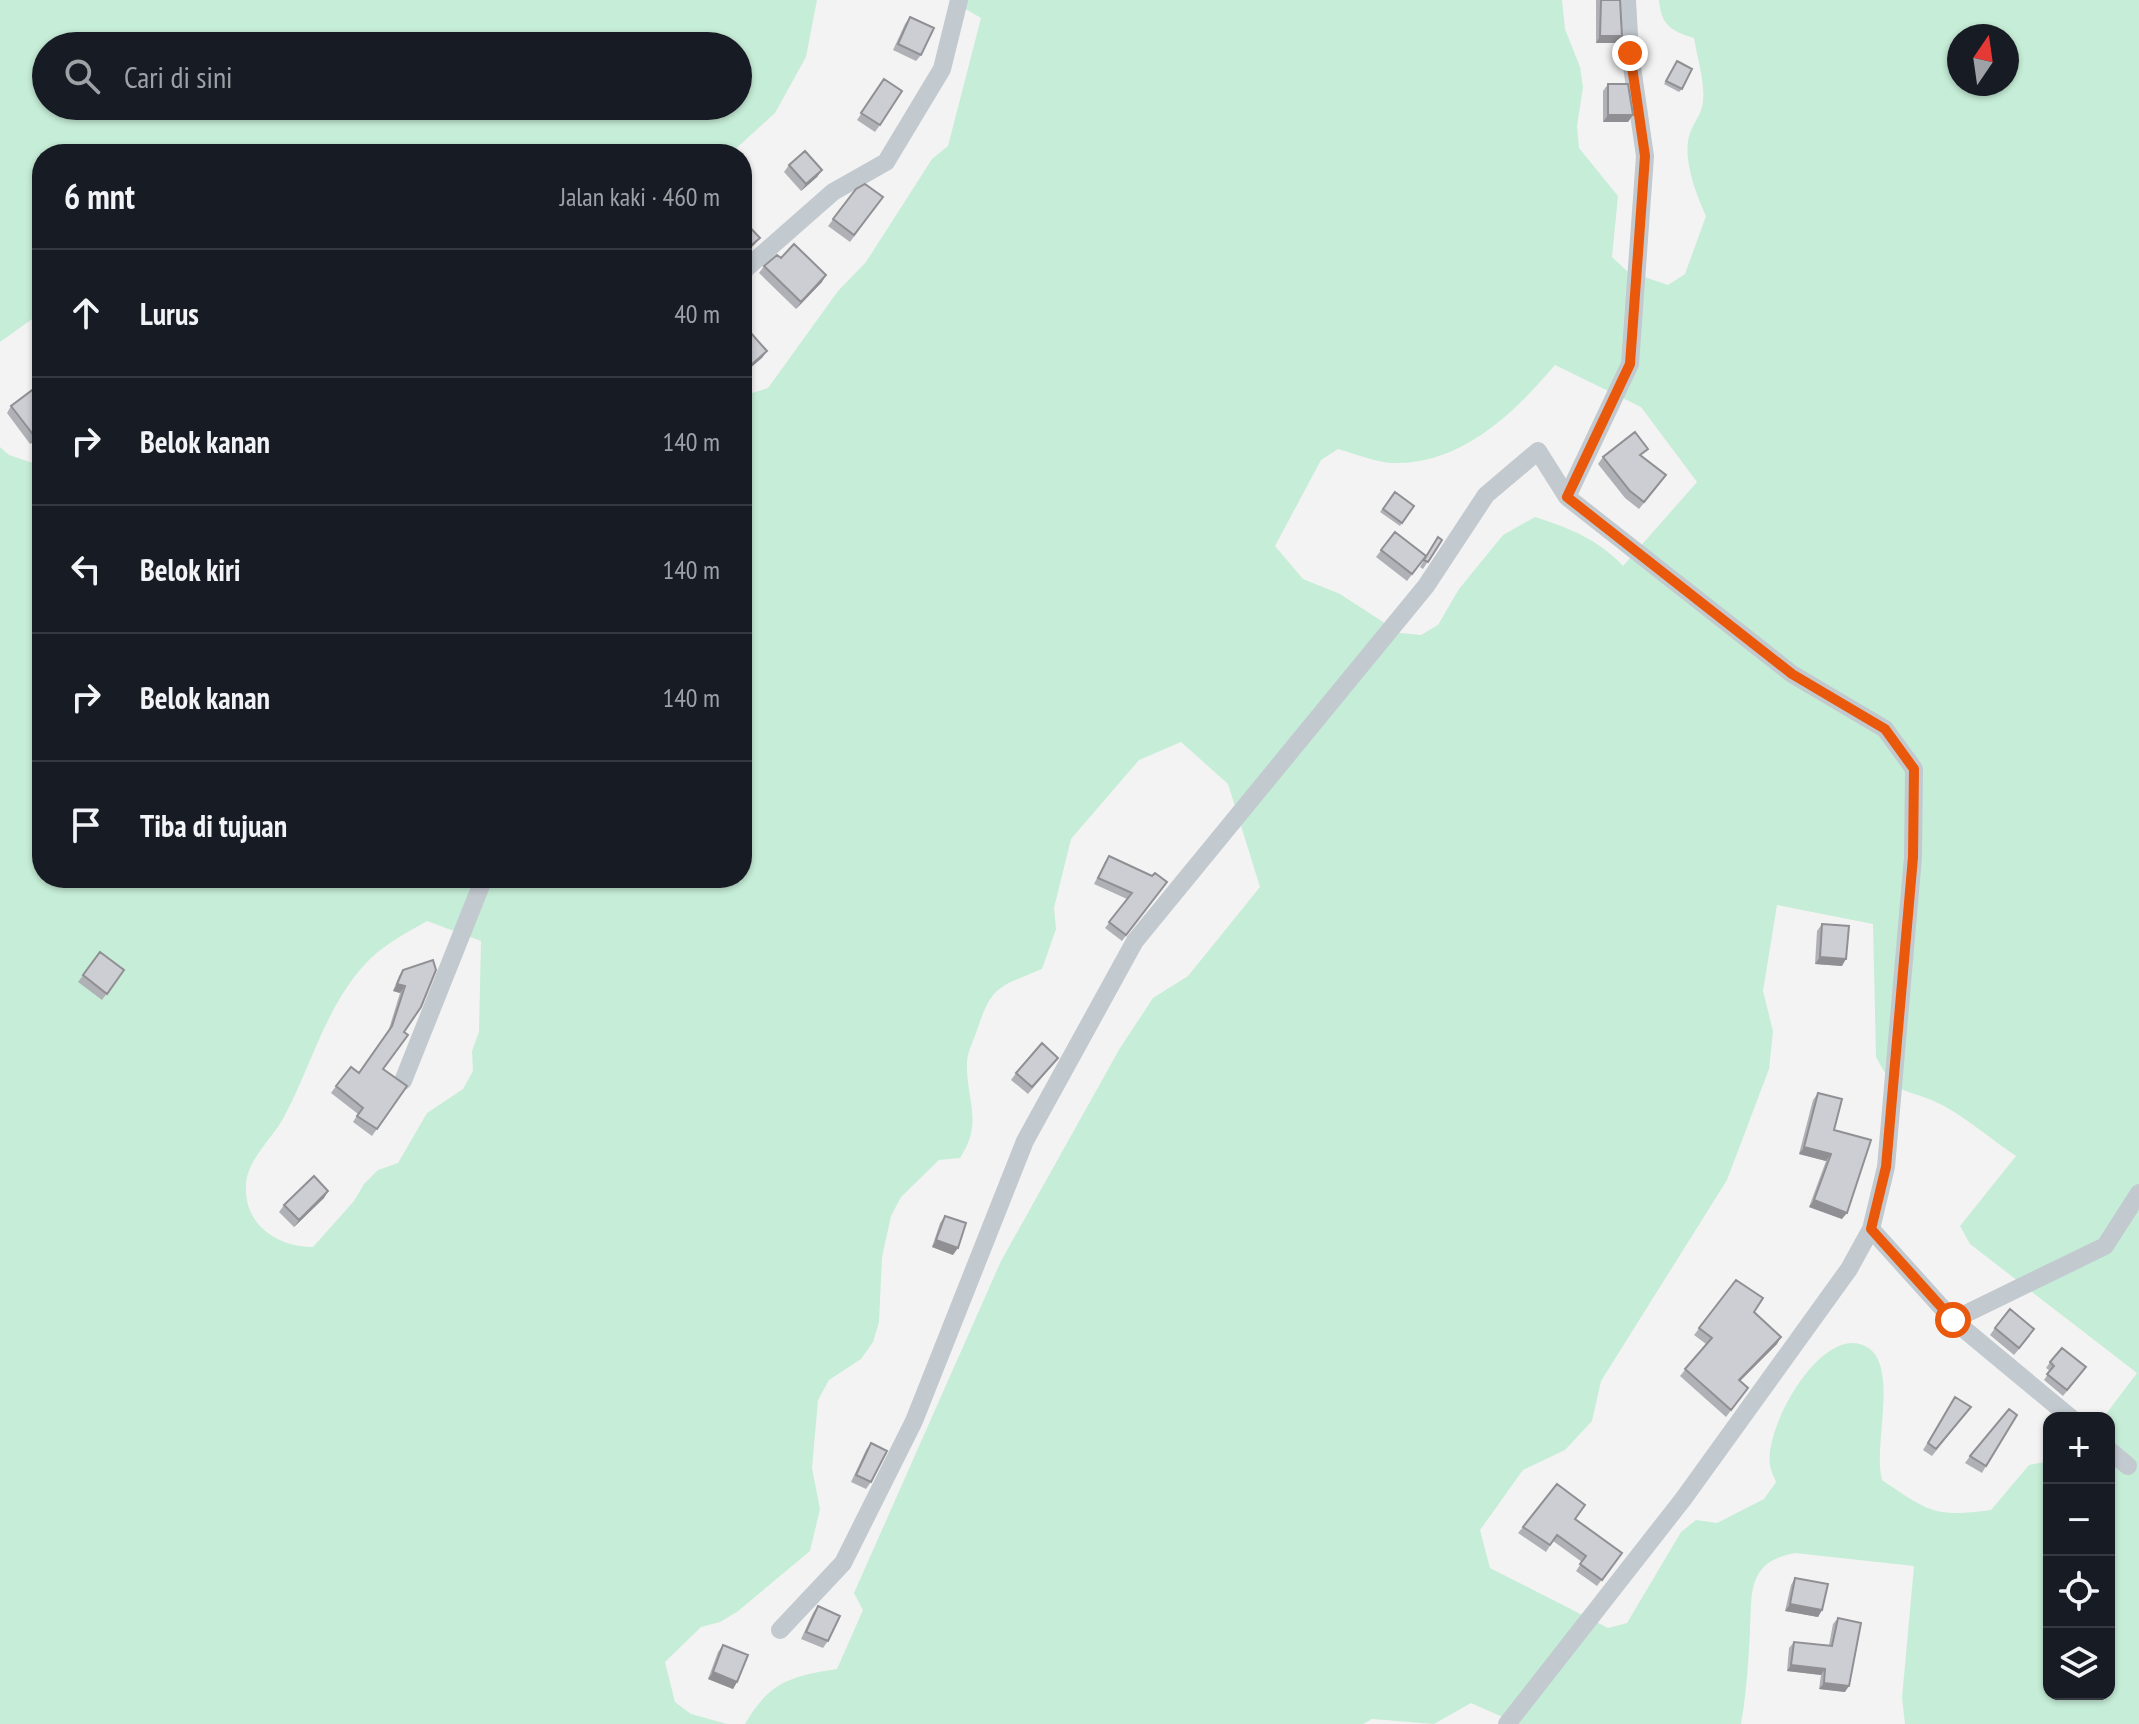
<!DOCTYPE html>
<html lang="id">
<head>
<meta charset="utf-8">
<style>
  body { margin:0; font-family:"PT Sans Narrow",sans-serif; background:#242831; color:#f1f3f6 }
  .controls { position:absolute; right:24px; bottom:24px; display:grid; overflow:hidden; border-radius:16px; box-shadow:0 2px 6px #0004 }
  .controls button { width:72px; height:72px; display:grid; place-items:center; padding:0; border:0; border-bottom:2px solid #363941; background:#171b24; color:#f1f3f6; font:40px sans-serif }
  .compass { position:absolute; left:1947px; top:24px; width:72px; height:72px; border-radius:50%; background:#171b24; box-shadow:0 2px 6px #0004; rotate:13deg }
  .stop { position:absolute; width:24px; height:24px; margin:-18px; border:6px solid #ea580c; border-radius:50%; background:#fff }
  .stop.end { background:#ea580c; border-color:#fff; box-shadow:0 2px 8px #0008 }
  .list { margin:0; padding:0; list-style:none }
  h2 { display:flex; justify-content:space-between; align-items:center; height:104px; margin:0; padding:0 32px; font-size:34px }
  h2 small { font-size:26px; font-weight:400; color:#9ea1a6 }
  .list li { display:grid; grid-template-columns:52px 1fr auto; gap:24px; align-items:center; box-sizing:border-box; height:128px; padding:0 32px; border-top:2px solid #363941 }
  .list b { display:block; font-size:30px; white-space:nowrap }
  .list em { font-size:26px; font-style:normal; color:#9ea1a6 }
  .icon { flex:none; width:44px; height:44px; fill:none; stroke:currentColor; stroke-width:2; stroke-linecap:round; stroke-linejoin:round }
  .map { position:relative; flex:none; width:2139px; height:1724px; overflow:hidden }
  .search { position:absolute; background:#171b24; box-shadow:0 2px 6px #0004; left:32px; top:32px; width:720px; height:88px; display:flex; align-items:center; gap:20px; box-sizing:border-box; padding:0 28px; border-radius:44px; color:#9ea1a6; font-size:30px }
  .panel { position:absolute; background:#171b24; box-shadow:0 2px 6px #0004; left:32px; top:144px; width:720px; height:744px; border-radius:32px }
  .map>svg:first-child { display:block }
</style>
</head>
<body>
<div class="map">
<svg width="2139" height="1724" viewBox="0 0 2139 1724">
  <rect width="100%" height="100%" fill="#f4f3f3"/>
  <path fill="#c6edd7" fill-rule="evenodd" d="M0,0H817L806,57L775,113L730,154H42V312L0,342ZM46,46H738V106H46Z
    M950,0H1562L1565,29L1580,67L1583,87L1577,126L1579,148L1618,196L1612,257L1627,271L1668,285L1685,274L1706,216C1696,194 1683,160 1689,136C1692,124 1702,115 1703,101C1705,82 1697,57 1694,38C1671,31 1661,25 1659,0H2139V1724H1905L1902,1698L1914,1566L1795,1553C1748,1562 1752,1590 1750,1629C1749,1656 1746,1698 1741,1724H1518L1471,1703L1434,1724L1372,1719L1363,1724H745C769,1682 791,1676 837,1669L863,1610L854,1593L1001,1261L1120,1048L1153,998L1188,976L1260,887L1228,784L1181,742L1139,760L1071,839L1054,908L1056,929L1042,969C996,988 992,986 976,1033C973,1042 967,1053 967,1063C966,1101 984,1122 960,1158L939,1160L901,1197L891,1216L882,1257L879,1322L873,1342L861,1359L829,1380L818,1400L812,1468L820,1509L810,1551L737,1612L720,1622L701,1627L665,1662L675,1702L691,1714L727,1724H0V447L9,455L42,466V878H742V396L768,388L838,291L866,262L932,159L948,146L981,18ZM1959,36H2007V84H1959ZM1555,365L1641,407L1697,482L1623,566C1598,539 1569,528 1535,517L1503,535L1459,589L1438,625L1421,635L1400,633L1340,594L1303,579L1275,546L1321,460L1338,449C1356,454 1379,464 1398,463C1464,462 1515,412 1555,365ZM1777,905L1873,924L1876,1057C1899,1101 1907,1086 1944,1106C1969,1120 1992,1140 2016,1156L1960,1226L1970,1244L2137,1373L2103,1418H2109V1694H2049V1461L2029,1465L1991,1510C1934,1518 1928,1511 1882,1480C1872,1443 1903,1356 1860,1344C1817,1332 1764,1429 1770,1465C1771,1471 1774,1477 1776,1482L1764,1499L1717,1523L1696,1520L1681,1532L1627,1623L1608,1628L1490,1568L1480,1530L1523,1470L1565,1450L1592,1421L1601,1381L1727,1180L1769,1069L1773,1031L1763,991ZM427,921L481,941L479,1032L472,1051L473,1071L463,1089L427,1113L398,1163L378,1170L364,1184L354,1201L313,1247C279,1247 244,1226 246,1186C246,1161 272,1139 284,1117C312,1065 327,1001 371,958C387,943 408,932 427,921Z"/>
  <g fill="none" stroke-linecap="round" stroke-linejoin="round">
    <path stroke="#c2c9cf" stroke-width="18" d="M742,272L833,192L886,162L942,69L959,0
      M1567,497L1630,364L1645,156L1630,53L1627,0
      M403,1081L484,878
      M1871,1229L1953,1320L2071,1418
      M1953,1320L2105,1246L2139,1193
      M2109,1450L2128,1466
      M780,1630L843,1563L914,1421L1025,1141L1135,941L1426,586L1486,495L1538,451L1567,497L1792,674L1885,729L1914,769L1913,857L1886,1167L1871,1229L1849,1269L1684,1498L1507,1724"/>
  </g>
  <path fill="#b0b1b6" d="M1596,0H1620L1617,43H1596Z
    M910,17L921,55L916,61L893,50L905,24Z
    M1675,65L1682,89L1679,92L1664,84Z
    M884,79L880,125L875,132L857,120Z
    M1608,84L1633,115L1628,122H1603V91Z
    M789,165L822,170L817,177L801,191L784,172Z
    M856,189L883,197L850,242L828,226Z
    M781,258L822,282L796,309L759,273L764,266Z
    M42,397V435L30,444L7,413L11,406Z
    M1603,457H1642L1661,482L1639,509L1625,498L1598,464Z
    M1395,492L1414,506L1400,526L1380,512Z
    M1395,532L1426,556L1407,581L1376,557Z
    M1438,537L1442,540L1423,569L1420,567Z
    M1109,856L1167,882L1122,941L1105,928L1127,899L1094,884L1105,862Z
    M1822,924L1842,966L1815,964L1817,931Z
    M100,952L124,970L102,1000L78,982Z
    M403,970L404,1032L383,1069L407,1086L372,1136L353,1122L358,1114L331,1093L336,1086L359,1073L388,1032L400,993L393,991L399,976Z
    M1053,1064L1028,1094L1011,1080L1016,1073Z
    M1818,1093L1834,1130L1842,1219L1809,1207L1826,1161L1799,1154L1813,1100Z
    M328,1191L324,1198L294,1227L279,1212L284,1205Z
    M945,1216L953,1255L932,1247L940,1223Z
    M1736,1280L1754,1312L1777,1344L1740,1381L1748,1388L1726,1417L1680,1376L1706,1344L1694,1335Z
    M1995,1328L2030,1336L2014,1355L1990,1335Z
    M2050,1362L2086,1367L2063,1396L2044,1380L2050,1371L2046,1368Z
    M1951,1404L1966,1413L1932,1456L1923,1450Z
    M871,1443V1482L866,1489L851,1482L866,1450Z
    M1970,1456L1986,1466L1982,1473L1965,1463Z
    M1575,1519L1622,1553L1597,1586L1576,1571L1582,1562L1553,1541L1546,1552L1518,1533L1523,1527Z
    M1795,1578L1822,1610L1818,1617L1785,1611L1791,1585Z
    M818,1606L828,1641L823,1648L801,1639L813,1613Z
    M1838,1618L1845,1692L1819,1689L1821,1675L1787,1671L1789,1648L1794,1642L1829,1645L1833,1624Z
    M723,1645L737,1682L733,1689L708,1679L718,1652Z"/>
  <path fill="#909094" d="M1600,36H1622L1617,43H1596Z
    M1608,115H1633L1628,122H1603Z
    M822,170L817,177L801,191L806,184Z
    M760,238L755,244L742,256V253Z
    M826,275L822,282L796,309L801,302Z
    M767,351L762,358L742,375V373Z
    M42,432V435L30,444L35,437Z
    M1820,957L1846,959L1842,966L1815,964Z
    M397,984L405,986L400,993L393,991Z
    M1804,1147L1831,1154L1826,1161L1799,1154Z
    M328,1191L324,1198L294,1227L299,1220Z
    M1814,1200L1847,1213L1842,1219L1809,1207Z
    M936,1240L958,1248L953,1255L932,1247Z
    M1781,1337L1777,1344L1734,1387L1739,1380Z
    M1790,1604L1822,1610L1818,1617L1785,1611Z
    M1791,1665L1825,1669L1821,1675L1787,1671Z
    M713,1672L737,1682L733,1689L708,1679Z
    M1824,1683L1849,1686L1845,1692L1819,1689Z"/>
  <path fill="#cdced4" stroke="#909094" stroke-width="2" d="M1601,0H1620L1622,36H1600Z
    M910,17L934,28L921,55L898,44Z
    M1677,61L1692,69L1682,89L1666,81Z
    M884,79L902,91L880,125L861,113Z
    M1608,84H1628L1633,115H1608Z
    M805,151L822,170L806,184L789,165Z
    M865,184L883,197L854,235L833,219L856,189Z
    M742,219L760,238L742,253Z
    M794,244L826,275L801,302L764,266L777,255L781,258Z
    M742,323L767,351L742,373Z
    M35,388L42,397V432L35,437L11,406Z
    M1635,432L1648,449L1640,455L1666,475L1644,502L1630,491L1603,457Z
    M1395,492L1414,506L1402,523L1383,509Z
    M1395,532L1426,556L1412,574L1381,550Z
    M1438,537L1442,540L1428,562L1424,560Z
    M1109,856L1152,876L1155,873L1167,882L1126,935L1109,922L1132,893L1098,878Z
    M1822,924L1849,926L1846,959L1820,957Z
    M100,952L124,970L107,994L83,975Z
    M433,960L436,970L421,1007L404,1032L408,1035L383,1069L407,1086L377,1129L357,1116L363,1108L336,1086L351,1067L359,1073L392,1026L405,986L397,984L403,970Z
    M1042,1043L1058,1058L1032,1087L1016,1073Z
    M1818,1093L1842,1099L1834,1130L1871,1140L1847,1213L1814,1200L1831,1154L1804,1147Z
    M314,1176L328,1191L299,1220L284,1205Z
    M945,1216L966,1223L958,1248L936,1240Z
    M1736,1280L1763,1298L1754,1312L1781,1337L1739,1380L1748,1388L1731,1410L1685,1369L1712,1338L1699,1328Z
    M2010,1309L2034,1329L2019,1348L1995,1328Z
    M2062,1348L2086,1367L2067,1390L2047,1374L2054,1366L2050,1362Z
    M1955,1397L1971,1407L1936,1449L1928,1443Z
    M2009,1409L2017,1415L1986,1466L1970,1456Z
    M871,1443L887,1451L871,1482L856,1475Z
    M1557,1484L1585,1505L1575,1519L1622,1553L1602,1580L1580,1564L1586,1556L1557,1535L1550,1545L1523,1527Z
    M1795,1578L1828,1584L1822,1610L1790,1604Z
    M818,1606L840,1616L828,1641L806,1632Z
    M1838,1618L1861,1623L1849,1686L1824,1683L1825,1669L1791,1665L1794,1642L1832,1646Z
    M723,1645L748,1655L737,1682L713,1672Z"/>
  <g fill="none" stroke-linecap="round" stroke-linejoin="round">
    <path stroke="#ea580c" stroke-width="10" d="M1630,53L1645,156L1630,364L1567,497L1792,674L1885,729L1914,769L1913,857L1886,1167L1871,1229L1953,1320"/>
  </g>
</svg>
<div class="controls">
<button>+</button>
<button>−</button>
<button><svg class="icon" aria-label="locate" viewBox="0 0 24 24"><circle cx="12" cy="12" r="6"/><path d="M12 2v4M12 18v4M2 12h4M18 12h4"/></svg></button>
<button><svg class="icon" aria-label="layers" viewBox="0 0 24 24"><path d="M12 4l9 5-9 5-9-5zM3 14l9 5 9-5"/></svg></button>
</div>
<svg class="compass" viewBox="-18 -18 36 36"><path d="M0-13l5 13h-10z" fill="#e53935"/><path d="M0 13l5-13h-10z" fill="#9ea1a6"/></svg>
<div class="stop" style="left:1953px;top:1320px"></div>
<div class="stop end" style="left:1630px;top:53px"></div>
<div class="search"><svg class="icon" aria-label="search" viewBox="0 0 24 24"><circle cx="10" cy="10" r="6"/><path d="M15 15l6 6"/></svg>Cari di sini</div>
<section class="panel">
<h2>6 mnt<small>Jalan kaki · 460 m</small></h2>
<ul class="list">
<li><svg class="icon" aria-label="ahead" viewBox="0 0 24 24"><path d="M12 20V5M6 11l6-6 6 6"/></svg><div><b>Lurus</b></div><em>40 m</em></li>
<li><svg class="icon" aria-label="right" viewBox="0 0 24 24"><path d="M7 20v-9h11M14 6l5 5-5 5"/></svg><div><b>Belok kanan</b></div><em>140 m</em></li>
<li><svg class="icon" aria-label="left" viewBox="0 0 24 24"><path d="M17 20v-9H6M10 6l-5 5 5 5"/></svg><div><b>Belok kiri</b></div><em>140 m</em></li>
<li><svg class="icon" aria-label="right" viewBox="0 0 24 24"><path d="M7 20v-9h11M14 6l5 5-5 5"/></svg><div><b>Belok kanan</b></div><em>140 m</em></li>
<li><svg class="icon" aria-label="arrive" viewBox="0 0 24 24"><path d="M6 21V4h12l-3 4 3 4H6"/></svg><div><b>Tiba di tujuan</b></div></li>
</ul>
</section>
</div>
</body>
</html>
